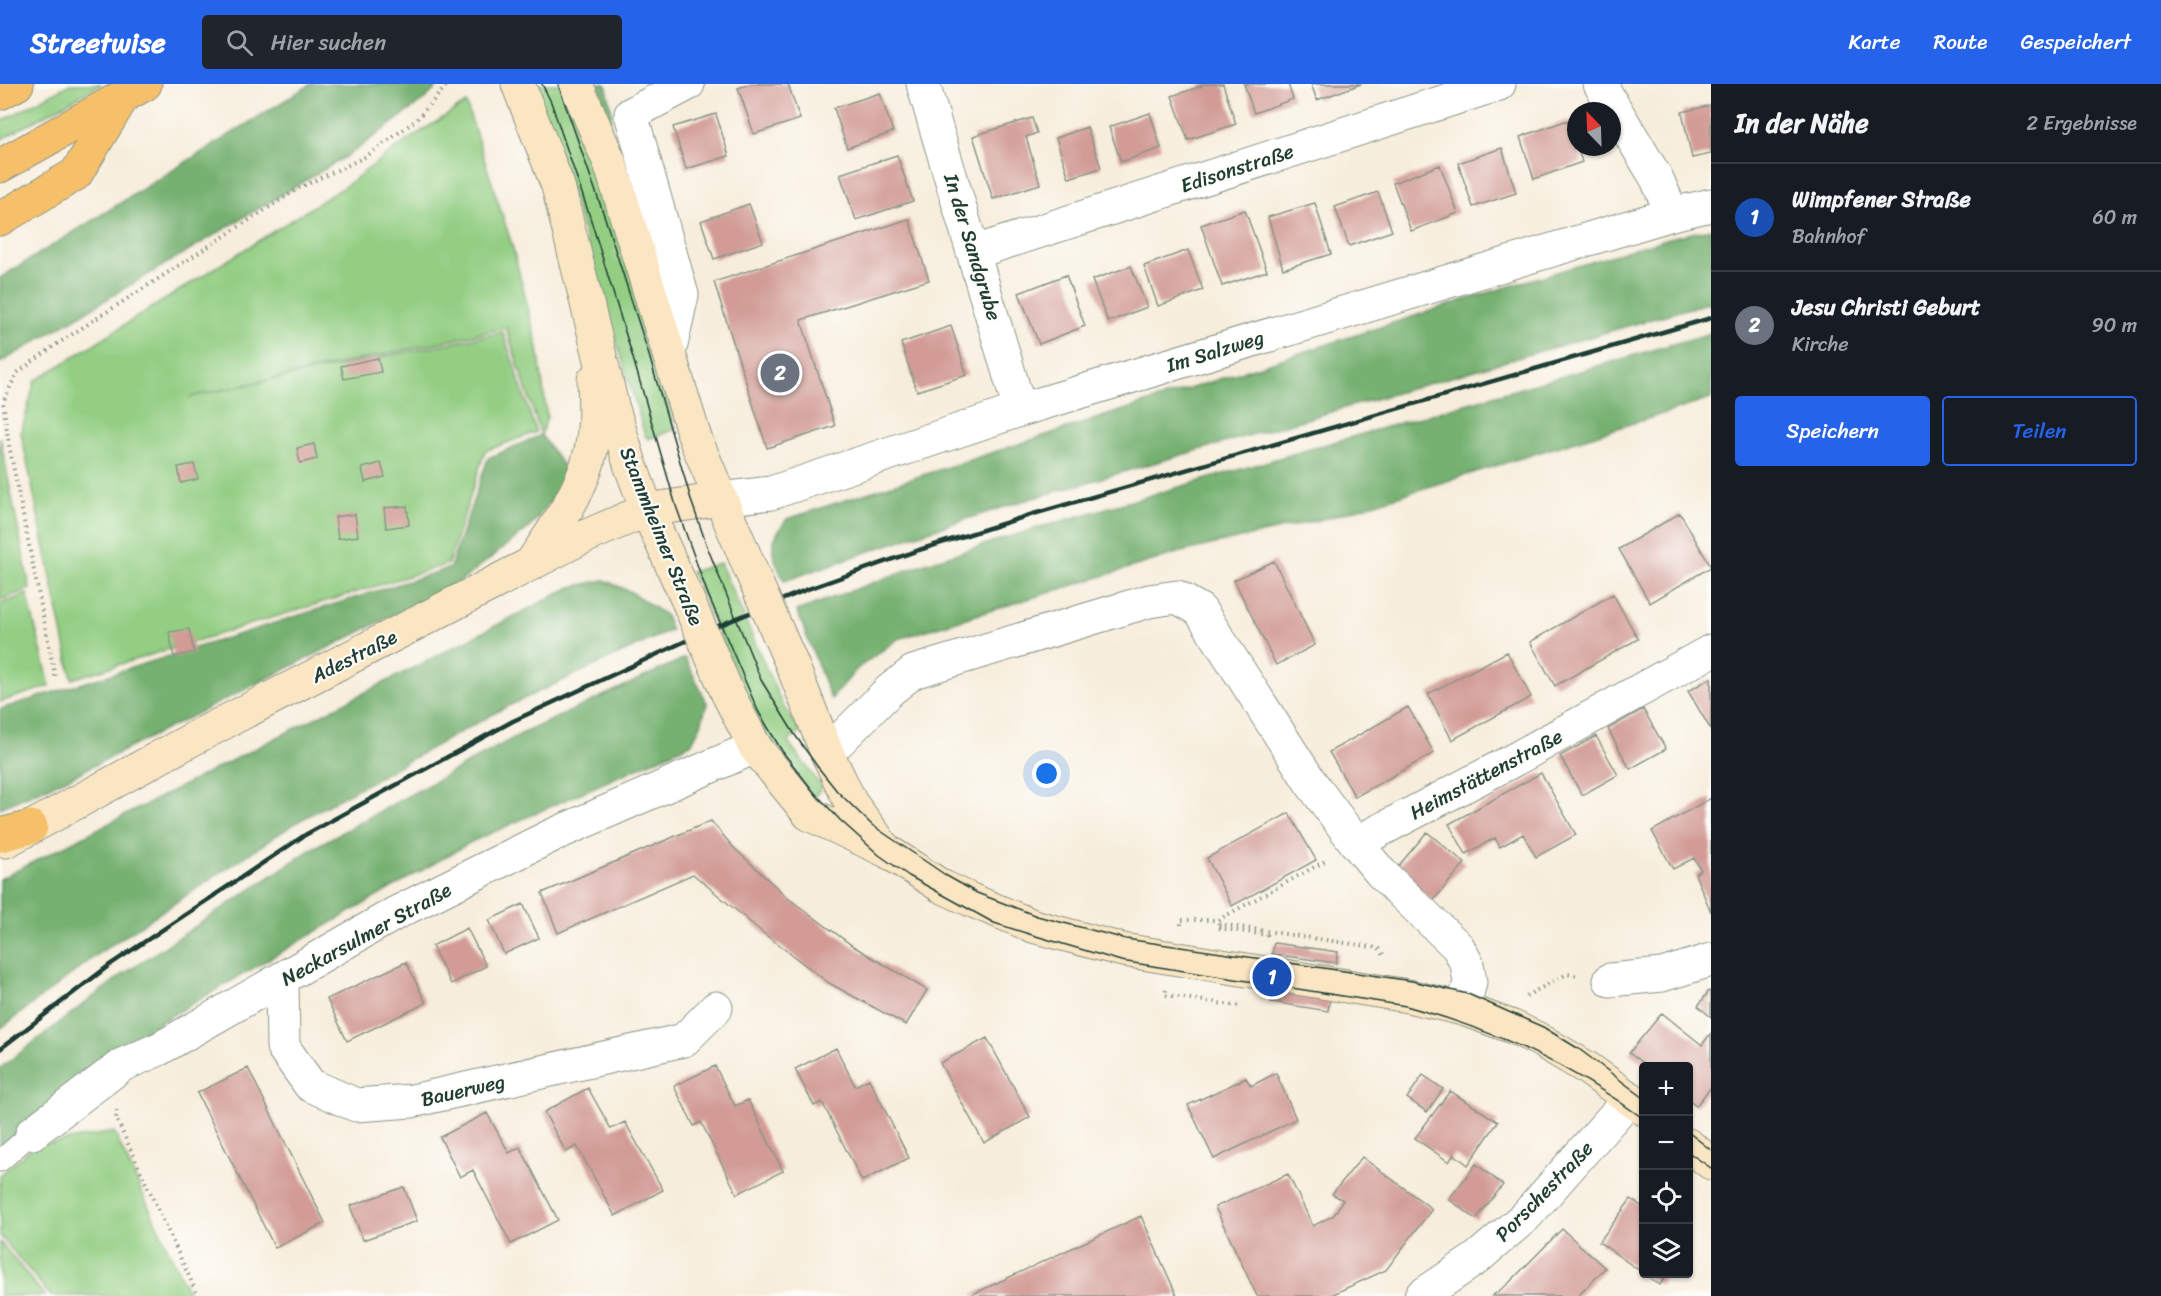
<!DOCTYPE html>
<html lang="de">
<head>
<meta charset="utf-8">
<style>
  body { margin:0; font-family:Sriracha,sans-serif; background:#20242c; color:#f1f3f6 }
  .controls { position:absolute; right:18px; bottom:18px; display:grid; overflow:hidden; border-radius:6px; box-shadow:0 2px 4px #0004 }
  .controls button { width:54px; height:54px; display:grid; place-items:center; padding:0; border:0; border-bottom:2px solid #363941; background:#171b24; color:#f1f3f6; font:30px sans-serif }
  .compass { position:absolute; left:1567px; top:18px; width:54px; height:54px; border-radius:50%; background:#171b24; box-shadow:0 2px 4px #0004; rotate:337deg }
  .you { position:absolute; left:1047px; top:690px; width:21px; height:21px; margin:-15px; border:4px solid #fff; border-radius:50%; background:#1a73e8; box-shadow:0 0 0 9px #1a73e833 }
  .badge { display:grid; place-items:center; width:39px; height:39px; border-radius:50%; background:#2563eb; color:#fff; font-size:20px; font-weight:700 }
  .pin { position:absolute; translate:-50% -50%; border:3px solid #fff; box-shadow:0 2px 6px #0006 }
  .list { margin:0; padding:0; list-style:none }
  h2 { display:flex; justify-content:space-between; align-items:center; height:78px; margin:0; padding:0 24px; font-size:26px }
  h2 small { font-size:20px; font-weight:400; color:#9ea1a6 }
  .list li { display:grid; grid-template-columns:39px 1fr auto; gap:18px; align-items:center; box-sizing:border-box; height:108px; padding:0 24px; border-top:2px solid #363941 }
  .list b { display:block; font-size:22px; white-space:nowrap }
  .list p { margin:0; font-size:20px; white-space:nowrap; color:#9ea1a6 }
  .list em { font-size:20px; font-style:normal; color:#9ea1a6 }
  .actions { display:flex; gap:12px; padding:18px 24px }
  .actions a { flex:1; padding:14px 0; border:2px solid #2563eb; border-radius:6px; text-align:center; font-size:21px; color:#2563eb }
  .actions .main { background:#2563eb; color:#fff }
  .icon { flex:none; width:33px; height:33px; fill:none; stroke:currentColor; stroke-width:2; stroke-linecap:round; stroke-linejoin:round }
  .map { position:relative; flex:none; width:1711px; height:1212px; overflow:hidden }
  header { display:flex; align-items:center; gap:36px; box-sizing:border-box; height:84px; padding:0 30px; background:#2563eb; color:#fff }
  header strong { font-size:28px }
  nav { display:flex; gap:33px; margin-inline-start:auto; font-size:21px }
  .search { width:420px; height:54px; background:#20242c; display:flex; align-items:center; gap:15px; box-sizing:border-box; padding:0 21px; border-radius:6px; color:#9ea1a6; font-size:22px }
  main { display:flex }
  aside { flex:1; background:#171b24 }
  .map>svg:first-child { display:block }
</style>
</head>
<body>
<header>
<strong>Streetwise</strong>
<div class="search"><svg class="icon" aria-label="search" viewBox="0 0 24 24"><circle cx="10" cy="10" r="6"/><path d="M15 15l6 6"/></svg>Hier suchen</div>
<nav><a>Karte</a><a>Route</a><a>Gespeichert</a></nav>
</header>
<main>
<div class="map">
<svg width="1711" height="1212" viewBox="0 0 1711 1212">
  <rect width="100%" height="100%" fill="#fdfcf7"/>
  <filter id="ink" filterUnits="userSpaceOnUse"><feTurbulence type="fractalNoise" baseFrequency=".0167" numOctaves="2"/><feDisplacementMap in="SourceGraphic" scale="12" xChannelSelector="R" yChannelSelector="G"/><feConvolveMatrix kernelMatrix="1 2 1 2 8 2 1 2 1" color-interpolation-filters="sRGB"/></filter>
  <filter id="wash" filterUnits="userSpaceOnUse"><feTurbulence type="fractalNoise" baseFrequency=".008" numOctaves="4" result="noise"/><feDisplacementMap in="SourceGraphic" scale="24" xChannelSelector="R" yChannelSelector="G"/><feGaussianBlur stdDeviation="1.35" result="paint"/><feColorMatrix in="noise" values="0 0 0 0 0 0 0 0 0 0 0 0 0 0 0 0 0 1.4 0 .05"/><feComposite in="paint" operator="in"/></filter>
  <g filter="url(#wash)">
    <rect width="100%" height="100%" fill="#f7eddc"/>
    <path fill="#93ce83" stroke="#59865c" stroke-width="1.5" d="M70,0H102L0,56V38Z
      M528,0H565L604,97L676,345L648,355L645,351L563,82Z
      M466,19L512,161L538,264L547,333L541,351L506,244L189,313L503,248L536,348L485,367L448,480L72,595L21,349L35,297L341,105L409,55Z
      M0,353L30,505L0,516Z
      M720,479L783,622L801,647L788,658L822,703L811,717L778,683L691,488Z
      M27,510L50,602L0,618V520Z
      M114,1048L190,1212H51L0,1152V1091L34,1062Z
      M0,1158L45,1212H0Z"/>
    <path fill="#76b171" stroke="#4a7752" stroke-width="1.5" d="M311,0H440L424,16L350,70L0,279V194Z
      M588,0H606L612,29L609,52Z
      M1711,145V218L1026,416L913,452L784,497C771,468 766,462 787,435L1467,215L1673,153Z
      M1711,249V315L1331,433L1181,468L898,555L858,584L831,615L797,527L923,480L1034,445Z
      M541,351L571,393L530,443L461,497L73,692L0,724V625L450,484L488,374Z
      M604,496L631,508L665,531L671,546L506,623L297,738L102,867L0,945V795L571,503Z
      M685,574L707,619L701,641L691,660L471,758L121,961L0,1066V984L119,893L313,764L519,651Z"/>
    <g id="blocks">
      <path fill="#d29b96" d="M751,0H788L800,35L754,50L738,4Z
        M1201,0H1223L1236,40L1188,56L1172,12L1202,2Z
        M1244,0H1288L1293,15L1254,29Z
        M1311,0H1361L1317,16Z
        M880,9L893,48L847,64L834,24Z
        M1711,21V70L1692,74L1682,28Z
        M1150,29L1161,64L1121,78L1109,43Z
        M716,30L729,72L686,85L673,43Z
        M1032,34L1037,49L1026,53L1040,100L993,115L973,52Z
        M1568,36L1582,78L1534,95L1520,53Z
        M1087,43L1101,84L1069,94L1056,54Z
        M1502,64L1516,109L1473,123L1458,79Z
        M897,71L913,117L856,136L840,90Z
        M1440,81L1458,129L1411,147L1393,99Z
        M1378,108L1392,147L1349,162L1335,123Z
        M1315,119L1331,170L1283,185L1268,133Z
        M749,120L763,158L714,175L701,137Z
        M1245,126L1267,187L1222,202L1201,141Z
        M909,135L929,196L801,236L835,342L767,364L714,198Z
        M1188,166L1203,206L1158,222L1144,182Z
        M1131,182L1147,223L1108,238L1092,196Z
        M1066,191L1085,242L1039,260L1019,209Z
        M951,242L967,291L917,307L901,259Z
        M378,274L381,288L344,295L341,282Z
        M314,360L317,375L300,379L297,364Z
        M381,379L385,393L365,398L362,384Z
        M194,380L198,395L181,399L178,383Z
        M407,422L409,441L386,444L384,424Z
        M1680,429L1711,483L1650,519L1619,465Z
        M355,430L358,452L338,455L335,433Z
        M1274,477L1315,561L1276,581L1234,496Z
        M1613,510L1638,555L1555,602L1530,558Z
        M189,545L194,568L174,573L169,548Z
        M1507,568L1531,613L1452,656L1428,610Z
        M1711,594V646L1688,607Z
        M1408,623L1434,669L1355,713L1329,668Z
        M1643,625L1666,665L1630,685L1608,645Z
        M1596,652L1618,691L1582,711L1560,672Z
        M1541,689L1576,751L1536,773L1523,750L1500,763L1495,754L1466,770L1449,740Z
        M1711,714V828L1695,790L1701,786L1694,774L1673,785L1652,747Z
        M1289,729L1316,776L1232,822L1207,774Z
        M711,737L733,763L789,815L853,862L927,906L906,941L829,899L763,849L693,790L558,849L542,809Z
        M1427,748L1465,779L1433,817L1395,786Z
        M523,820L539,854L504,870L489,836Z
        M467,844L486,882L451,900L432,862Z
        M1274,859L1338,868L1336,879L1272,870Z
        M406,878L426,919L347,957L327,915Z
        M1273,907L1330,915L1328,927L1271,918Z
        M1709,907L1711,909V933L1698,922Z
        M1662,929L1702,961L1711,949V1003L1696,1022L1688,1016V982H1647L1629,969Z
        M987,954L1030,1033L984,1059L940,979Z
        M836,964L855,1002L869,995L909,1074L862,1097L822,1018L814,1022L795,985Z
        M715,982L735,1022L748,1016L783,1087L737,1110L701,1038L694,1042L674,1002Z
        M248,984L325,1139L275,1164L197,1009Z
        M1276,989L1296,1035L1214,1075L1188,1021L1246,994L1251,1002Z
        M1423,991L1443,1005L1427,1028L1407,1014Z
        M588,1004L611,1045L625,1038L663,1106L615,1132L577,1062L566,1068L544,1028Z
        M1450,1007L1498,1038L1468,1081L1454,1070L1449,1078L1415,1054Z
        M487,1029L509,1069L520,1063L558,1136L511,1160L473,1086L460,1093L440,1053Z
        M1362,1073L1432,1125L1386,1186L1329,1212H1257L1215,1123L1288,1090L1313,1142L1334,1131L1343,1116L1332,1110Z
        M1476,1080L1503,1101L1476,1135L1449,1115Z
        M404,1103L417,1137L363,1156L350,1122Z
        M1631,1115L1644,1124V1190H1667L1660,1201L1599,1158Z
        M1141,1132L1177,1212H974L973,1210Z
        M1562,1145L1605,1184L1578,1212H1492L1508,1200Z"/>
    </g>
  </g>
  <g filter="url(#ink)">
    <use href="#blocks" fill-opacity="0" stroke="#8b9588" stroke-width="1.5"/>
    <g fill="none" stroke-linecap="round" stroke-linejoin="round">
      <defs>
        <path id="lane" d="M0,1077L32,1049"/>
        <path id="street" d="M923,0L1020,326
          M1600,0L1657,95L1672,130
          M975,168L1499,0
          M669,270L682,211L631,30L688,0
          M721,415L771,409L1020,326L1672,130L1711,121
          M827,669L890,606L913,588L1149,517L1177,513L1200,526L1311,699L1356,759L1381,789L1458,863L1467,880L1470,898L1463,925
          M1356,759L1508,679L1711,567
          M282,896L283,963L310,1001L356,1021L412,1017L684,956L716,924
          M1610,896L1662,891L1711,876
          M32,1049L122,981L159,965L396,829L551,752L755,663
          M1421,1212L1477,1174L1526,1132L1630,1014"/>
        <path id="secondary" d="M518,0L558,102L612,321L630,380L647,426L688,517
          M576,0L610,79L695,354L752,489
          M532,478C555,444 583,406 591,366C596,343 595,319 594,296
          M793,583L827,669L851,719L884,764
          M727,608L755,663L809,730L887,767L941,802L971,816L1033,842L1123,866L1408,912L1463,925L1513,943L1538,955L1587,984L1644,1025
          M6,757L200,651L577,456L647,426L721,415
          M1688,1061L1711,1079"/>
        <path id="highway" d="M0,9L17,0
          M0,82L145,0
          M0,135L76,90L122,14
          M0,751L31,743"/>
      </defs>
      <use href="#lane" stroke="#8b9588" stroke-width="23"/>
      <use href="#street" stroke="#8b9588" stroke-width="35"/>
      <use href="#secondary" stroke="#8b9588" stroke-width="35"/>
      <use href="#highway" stroke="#8b9588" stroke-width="35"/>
      <path stroke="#8b9588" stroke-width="4" stroke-dasharray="1.5 4.5" stroke-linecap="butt" d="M55,592L9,361L3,318L17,289L54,262L299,104L367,72L416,36L448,0
        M1219,839L1218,844L1267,851L1266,855
        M1219,840L1379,864L1385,873
        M1181,841V836H1218L1327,776
        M1166,906L1165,911L1238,922
        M1526,912L1567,890L1579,892
        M117,1026L116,1034L198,1212"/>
      <use href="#lane" stroke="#fff" stroke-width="21"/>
      <use href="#street" stroke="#fff" stroke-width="33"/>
      <use href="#secondary" stroke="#fbe6c4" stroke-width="33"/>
      <use href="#highway" stroke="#f6c06b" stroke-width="33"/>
      <path stroke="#1f3d34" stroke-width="1.5" d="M542,0L551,18L590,133L633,274L676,422L707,508L758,627L782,667L814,708L840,736L879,771L909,792L994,839L1029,850L1121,877L1406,922C1496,947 1568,979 1644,1035
        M558,0L605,134L648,268L692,419L708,465L761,596L795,651L817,682L837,707L872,741L947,792L977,809L1037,832L1126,855L1412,897L1468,910L1543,943L1579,965L1644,1014
        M1688,1048L1711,1066
        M1688,1068L1711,1084"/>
      <path stroke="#1f3d34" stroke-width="4.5" d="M0,965L111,880L305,751L513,637L718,542L808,505L919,466L1030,431L1711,234"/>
      <defs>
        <path id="secondary-bridge" d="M752,489L793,583
          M688,517L727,608"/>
      </defs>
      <use href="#secondary-bridge" stroke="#8b9588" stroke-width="35" stroke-linecap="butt"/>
      <use href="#secondary-bridge" stroke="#fbe6c4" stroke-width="33"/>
    </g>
  </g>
  <g text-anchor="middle" stroke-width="4.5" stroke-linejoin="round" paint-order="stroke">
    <g font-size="20" fill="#1f3d34" stroke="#fdfcf7">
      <text transform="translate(1237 84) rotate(-18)" y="7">Edisonstraße</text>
      <text transform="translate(973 163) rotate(73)" y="7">In der Sandgrube</text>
      <text transform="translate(1215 267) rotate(-17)" y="7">Im Salzweg</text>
      <text transform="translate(662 452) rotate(68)" y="7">Stammheimer Straße</text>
      <text transform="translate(354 572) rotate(-27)" y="7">Adestraße</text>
      <text transform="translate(1486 690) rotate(-28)" y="7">Heimstättenstraße</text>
      <text transform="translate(366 850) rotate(-29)" y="7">Neckarsulmer Straße</text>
      <text transform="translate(463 1006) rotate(-13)" y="7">Bauerweg</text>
      <text transform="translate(1544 1107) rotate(-46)" y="7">Porschestraße</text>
    </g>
  </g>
</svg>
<div class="controls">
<button>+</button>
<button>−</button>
<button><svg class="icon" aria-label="locate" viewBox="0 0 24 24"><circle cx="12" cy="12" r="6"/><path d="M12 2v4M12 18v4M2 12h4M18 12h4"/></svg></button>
<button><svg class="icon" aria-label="layers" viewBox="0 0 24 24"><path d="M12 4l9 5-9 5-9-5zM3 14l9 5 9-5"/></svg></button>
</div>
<svg class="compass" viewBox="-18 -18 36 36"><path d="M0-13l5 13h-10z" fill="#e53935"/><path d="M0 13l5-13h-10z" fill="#9ea1a6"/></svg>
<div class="you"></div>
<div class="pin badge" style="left:1272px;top:893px;background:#1a4fb4">1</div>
<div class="pin badge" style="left:780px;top:289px;background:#6b7280">2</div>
</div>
<aside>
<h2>In der Nähe<small>2 Ergebnisse</small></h2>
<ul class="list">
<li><span class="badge" style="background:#1a4fb4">1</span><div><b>Wimpfener Straße</b><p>Bahnhof</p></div><em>60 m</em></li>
<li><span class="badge" style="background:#6b7280">2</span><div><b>Jesu Christi Geburt</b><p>Kirche</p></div><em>90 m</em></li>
</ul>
<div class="actions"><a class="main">Speichern</a><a>Teilen</a></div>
</aside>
</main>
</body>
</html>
